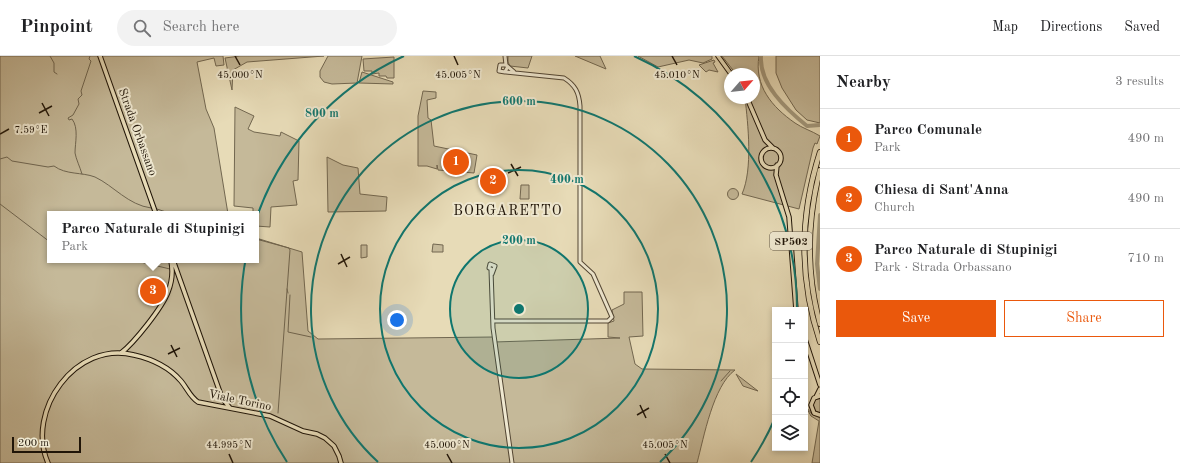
<!DOCTYPE html>
<html lang="en">
<head>
<meta charset="utf-8">
<style>
  body { margin:0; font-family:"Old Standard TT",serif; background:#f2f2f2; color:#202124 }
  .controls { position:absolute; right:12px; bottom:12px; display:grid; overflow:hidden; border-radius:0px; box-shadow:0 2px 6px #0003 }
  .controls button { width:36px; height:36px; display:grid; place-items:center; padding:0; border:0; border-bottom:1px solid #e0e0e0; background:#fff; color:#202124; font:20px sans-serif }
  .compass { position:absolute; left:724px; top:12px; width:36px; height:36px; border-radius:50%; background:#fff; box-shadow:0 2px 6px #0003; rotate:62deg }
  .scale { position:absolute; left:12px; bottom:10px; width:69px; box-sizing:border-box; padding-left:4px; border:2px solid #201508; border-top:0; font-size:11px; line-height:14px; white-space:nowrap; color:#201508; -webkit-text-stroke:3px #efe8d0; paint-order:stroke }
  .you { position:absolute; left:397px; top:264px; width:14px; height:14px; margin:-10px; border:3px solid #fff; border-radius:50%; background:#1a73e8; box-shadow:0 0 0 6px #1a73e833 }
  .badge { display:grid; place-items:center; width:26px; height:26px; border-radius:50%; background:#ea580c; color:#fff; font-size:13px; font-weight:700 }
  .pin { position:absolute; translate:-50% -50%; border:2px solid #fff; box-shadow:0 1px 4px #0006 }
  .popup { position:absolute; left:47px; top:155px; width:212px; height:52px; box-sizing:border-box; display:grid; place-content:center; border-radius:0px; background:#fff; filter:drop-shadow(0 1px 3px #0005); font-size:13px; white-space:nowrap; color:#757577 }
  .popup b { font-size:15px; color:#202124 }
  .popup::after { content:''; position:absolute; left:50%; top:100%; margin-left:-8px; border:8px solid transparent; border-top-color:#fff }
  .list { margin:0; padding:0; list-style:none }
  h2 { display:flex; justify-content:space-between; align-items:center; height:52px; margin:0; padding:0 16px; font-size:17px }
  h2 small { font-size:13px; font-weight:400; color:#757577 }
  .list li { display:grid; grid-template-columns:26px 1fr auto; gap:12px; align-items:center; box-sizing:border-box; height:60px; padding:0 16px; border-top:1px solid #e0e0e0 }
  .list b { display:block; font-size:15px; white-space:nowrap }
  .list p { margin:0; font-size:13px; white-space:nowrap; color:#757577 }
  .list em { font-size:13px; font-style:normal; color:#757577 }
  .actions { display:flex; gap:8px; padding:12px 16px }
  .actions a { flex:1; padding:9px 0; border:1px solid #ea580c; border-radius:0px; text-align:center; font-size:14px; color:#ea580c }
  .actions .main { background:#ea580c; color:#fff }
  .icon { flex:none; width:22px; height:22px; fill:none; stroke:currentColor; stroke-width:2; stroke-linecap:round; stroke-linejoin:round }
  .map { position:relative; flex:none; width:820px; height:407px; overflow:hidden }
  header { display:flex; align-items:center; gap:24px; box-sizing:border-box; height:56px; padding:0 20px; background:#fff; border-bottom:1px solid #e0e0e0 }
  header strong { font-size:19px }
  nav { display:flex; gap:22px; margin-inline-start:auto; font-size:14px }
  .search { width:280px; height:36px; background:#f2f2f2; display:flex; align-items:center; gap:10px; box-sizing:border-box; padding:0 14px; border-radius:22px; color:#757577; font-size:15px }
  main { display:flex }
  aside { flex:1; background:#fff }
  .map>svg:first-child { display:block }
</style>
</head>
<body>
<header>
<strong>Pinpoint</strong>
<div class="search"><svg class="icon" aria-label="search" viewBox="0 0 24 24"><circle cx="10" cy="10" r="6"/><path d="M15 15l6 6"/></svg>Search here</div>
<nav><a>Map</a><a>Directions</a><a>Saved</a></nav>
</header>
<main>
<div class="map">
<svg width="820" height="407" viewBox="0 0 820 407">
  <rect width="100%" height="100%" fill="#e7dbb7"/>
  <filter id="stains"><feTurbulence type="fractalNoise" baseFrequency=".005" numOctaves="4"/><feColorMatrix values="0 0 0 0 .2 0 0 0 0 .09 0 0 0 0 .02 0 0 0 .5 -.17"/></filter>
  <radialGradient id="worn" r=".72"><stop offset=".6" stop-color="#630" stop-opacity="0"/><stop offset="1" stop-color="#630" stop-opacity=".3"/></radialGradient>
  <path fill="#c5b999" stroke="#726750" d="M0,0H223L224,9L216,10L214,2L197,6L206,53L214,72L228,158H50V204H256V182L302,196L308,275L318,283L493,281L494,286L620,282L608,281V267L614,265L612,254L624,248V236H642L643,280L629,281L635,308L642,313L735,314C713,330 704,381 697,407H0Z
    M240,0H324L247,6L233,14L232,34L225,2Z
    M328,0H362L357,27L332,28L324,26L320,21V15Z
    M508,0H532L528,12L510,10L508,6Z
    M575,0H600L606,13Z
    M638,0H712V3L703,7L689,4L658,11Z
    M722,0H759C754,30 772,51 795,67C802,72 812,75 820,80L817,88L815,87L813,92L799,153L742,138C753,113 748,68 745,42H754V18H736Z
    M776,0H820V67L807,64L796,54L782,32L776,17Z
    M394,1V22H387L386,20H379V17L372,18V15H364L363,3Z
    M714,4L715,6L713,7L718,16L709,14L706,16L699,9Z
    M362,16L393,26V28L359,27Z
    M423,35L436,36V42L427,44L428,62L431,64L434,90L477,99L474,117L438,114L437,109V113L427,110H418V60Z
    M235,51L254,60L248,73L254,76L280,80L281,76L299,85L298,124L293,125L297,149L271,151L270,171L256,170V158H253V152L234,150Z
    M327,101L343,109L358,112L360,138L387,141L386,155L328,156Z
    M521,129H529V143H520Z
    M727.5 138a5.5 5.5 0 1 1 11 0a5.5 5.5 0 1 1-11 0Z
    M433,188L443,189V196H432Z
    M361,189H367V201L361,202Z
    M736,318L758,335L743,330Z
    M820,341V357L814,354L812,346Z
    M806,351L813,359L820,362V407H812L819,365L811,360Z"/>
  <g fill="none" stroke-linecap="round" stroke-linejoin="round">
    <path stroke="#6f644e" stroke-width="1" d="M50,0L54,7V16L57,18
      M0,103L7,101L12,105L48,111L54,110C66,119 82,116 95,121C114,130 128,149 151,152
      M82,118C80,111 76,103 75,97C75,87 79,72 72,63L69,64L68,62L73,59L79,48L78,43L82,39L81,35L91,5L89,3L90,0
      M0,148L50,186
      M157,153L172,158
      M256,183L289,192L290,194L278,357
      M132,204L170,213
      M287,233L288,237
      M290,239L288,276L311,281
      M721,325L730,315"/>
    <path stroke="#a3987c" stroke-width="4" d="M761,0C759,28 786,53 807,70L820,69
      M820,159L817,208L820,233"/>
    <defs>
      <path id="minor" d="M505,0L506,9L514,16
        M506,9H500L499,15L505,16L507,12
        M491,214L493,272L512,407
        M492,218L495,210L490,208L489,212L493,214
        M493,265H608L612,261L593,218L580,206V50C579,36 575,29 564,22L506,16"/>
      <path id="major" d="M100,0L156,158
        M718,0L731,18
        M747,42L765,84L773,92
        M761 102a10 10 0 1 1 20 0a10 10 0 1 1-20 0Z
        M777,109L776,119L789,161L796,254
        M173,204L222,342L230,352
        M805,283L820,329
        M121,297C134,287 162,252 168,236C172,226 173,215 171,205
        M820,340L814,342L811,349L814,357L820,359
        M816,341L820,333
        M48,407C25,355 76,284 134,299C152,303 169,311 181,325C187,332 190,341 198,346L270,360L303,375L317,378L325,382L334,390L339,400L341,407"/>
      <path id="highway" d="M820,96C800,158 799,223 820,286
        M820,114C807,165 806,217 820,268"/>
    </defs>
    <use href="#minor" stroke="#524634" stroke-width="5"/>
    <use href="#major" stroke="#201508" stroke-width="5.5"/>
    <use href="#highway" stroke="#201508" stroke-width="6"/>
    <use href="#minor" stroke="#efe8d0" stroke-width="3"/>
    <use href="#major" stroke="#e7dbb7" stroke-width="3.5"/>
    <use href="#highway" stroke="#e7dbb7" stroke-width="4.5"/>
  </g>
  <path fill="none" stroke="#201508" stroke-width="1.5" d="M235,0L240,9M454,0L458,9M672,0L677,9M42,47L49,60M39,57L52,50M0,78L9,73M511,108L518,120M508,117L521,111M341,198L347,211M338,208L350,201M171,289L177,301M168,298L180,292M640,349L646,362M637,359L649,352M229,398L233,407M447,398L452,407M665,398L670,407"/>
  <circle cx="519" cy="253" r="69" fill="#0f766e" fill-opacity=".12"/>
  <g fill="none" stroke="#0f766e" stroke-width="2">
    <circle cx="519" cy="253" r="69"/>
    <circle cx="519" cy="253" r="139"/>
    <path d="M378 406A208 208 0 1 1 660 406"/>
    <path d="M775 362A278 278 0 0 1 751 406M287 406A278 278 0 0 1 404 0M634 0A278 278 0 0 1 797 253"/>
  </g>
  <g text-anchor="middle" stroke-width="4" stroke-linejoin="round" paint-order="stroke">
    <rect fill="#efe8d0" stroke="#5e5444" stroke-width="1" x="770" y="176" width="42" height="18" rx="3"/>
    <g font-size="11" font-weight="bold" fill="#201508">
      <text x="791" y="189">SP502</text>
    </g>
    <g font-size="12" fill="#201508" stroke="#efe8d0">
      <text transform="translate(138 76) rotate(70)" y="4">Strada Orbassano</text>
      <text transform="translate(240 344) rotate(12)" y="4">Viale Torino</text>
    </g>
    <g font-size="14" letter-spacing="1" fill="#201508" stroke="#efe8d0">
      <text x="508" y="159">BORGARETTO</text>
    </g>
  </g>
  <g font-size="10" text-anchor="middle" fill="#201508" stroke="#efe8d0" stroke-width="4" stroke-linejoin="round" paint-order="stroke">
    <text x="240" y="22">45.000°N</text>
    <text x="458" y="22">45.005°N</text>
    <text x="677" y="22">45.010°N</text>
    <text x="31" y="77">7.59°E</text>
    <text x="229" y="392">44.995°N</text>
    <text x="447" y="392">45.000°N</text>
    <text x="665" y="392">45.005°N</text>
  </g>
  <circle cx="519" cy="253" r="6" fill="#0f766e" stroke="#efe8d0" stroke-width="2"/>
  <g font-size="12" text-anchor="middle" font-weight="bold" fill="#0f766e" stroke="#efe8d0" stroke-width="4" stroke-linejoin="round" paint-order="stroke">
    <text x="519" y="49">600 m</text>
    <text x="322" y="61">800 m</text>
    <text x="567" y="127">400 m</text>
    <text x="519" y="188">200 m</text>
  </g>
  <rect width="100%" height="100%" filter="url(#stains)"/>
  <rect width="100%" height="100%" fill="url(#worn)"/>
</svg>
<div class="controls">
<button>+</button>
<button>−</button>
<button><svg class="icon" aria-label="locate" viewBox="0 0 24 24"><circle cx="12" cy="12" r="6"/><path d="M12 2v4M12 18v4M2 12h4M18 12h4"/></svg></button>
<button><svg class="icon" aria-label="layers" viewBox="0 0 24 24"><path d="M12 4l9 5-9 5-9-5zM3 14l9 5 9-5"/></svg></button>
</div>
<svg class="compass" viewBox="-18 -18 36 36"><path d="M0-13l5 13h-10z" fill="#e53935"/><path d="M0 13l5-13h-10z" fill="#757577"/></svg>
<div class="scale">200 m</div>
<div class="you"></div>
<div class="pin badge" style="left:456px;top:106px">1</div>
<div class="pin badge" style="left:493px;top:125px">2</div>
<div class="pin badge" style="left:153px;top:235px">3</div>
<div class="popup"><b>Parco Naturale di Stupinigi</b>Park</div>
</div>
<aside>
<h2>Nearby<small>3 results</small></h2>
<ul class="list">
<li><span class="badge">1</span><div><b>Parco Comunale</b><p>Park</p></div><em>490 m</em></li>
<li><span class="badge">2</span><div><b>Chiesa di Sant'Anna</b><p>Church</p></div><em>490 m</em></li>
<li><span class="badge">3</span><div><b>Parco Naturale di Stupinigi</b><p>Park · Strada Orbassano</p></div><em>710 m</em></li>
</ul>
<div class="actions"><a class="main">Save</a><a>Share</a></div>
</aside>
</main>
</body>
</html>
